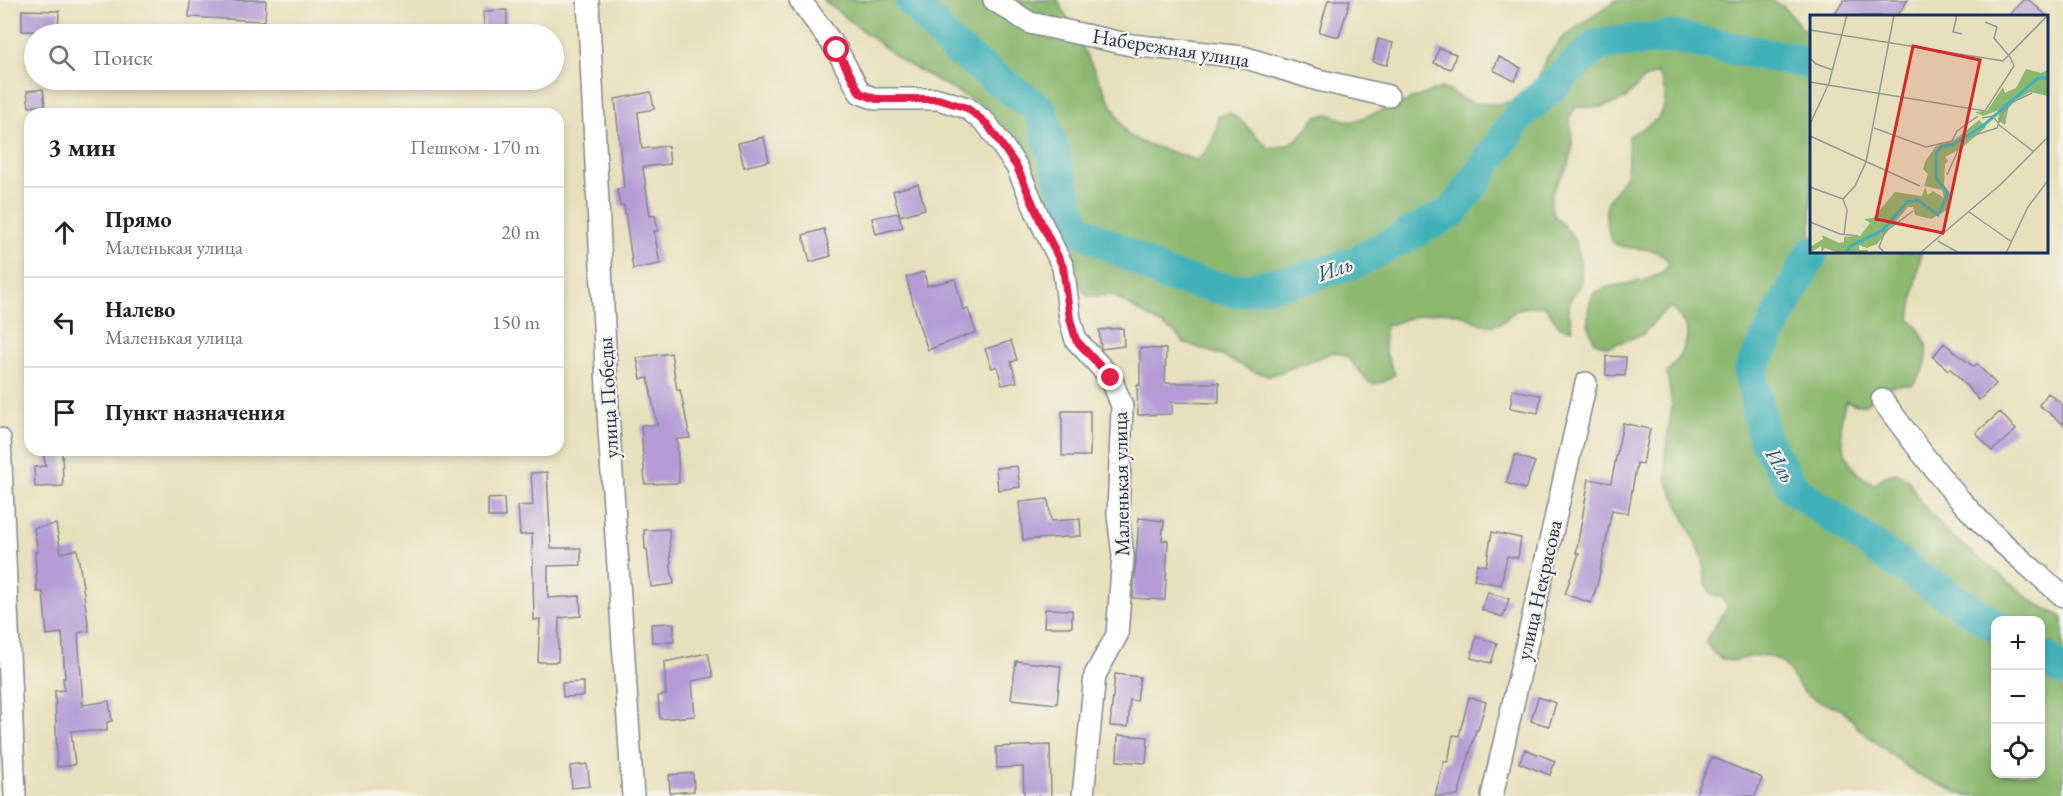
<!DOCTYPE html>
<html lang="ru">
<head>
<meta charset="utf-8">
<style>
  body { margin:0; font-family:"EB Garamond",serif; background:#f6f6f6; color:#222 }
  .controls { position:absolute; right:18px; bottom:18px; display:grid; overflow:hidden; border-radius:12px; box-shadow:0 3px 9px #0003 }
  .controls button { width:54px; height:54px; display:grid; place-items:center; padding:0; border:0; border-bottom:2px solid #e0e0e0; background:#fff; color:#222; font:30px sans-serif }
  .stop { position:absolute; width:18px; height:18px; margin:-14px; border:4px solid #e11d48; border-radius:50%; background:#fff }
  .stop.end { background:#e11d48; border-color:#fff; box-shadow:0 2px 6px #0008 }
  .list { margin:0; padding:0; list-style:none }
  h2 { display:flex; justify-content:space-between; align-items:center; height:78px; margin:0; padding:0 24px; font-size:26px }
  h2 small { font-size:20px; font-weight:400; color:#767676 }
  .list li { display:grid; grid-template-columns:39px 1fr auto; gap:18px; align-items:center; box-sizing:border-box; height:90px; padding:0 24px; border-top:2px solid #e0e0e0 }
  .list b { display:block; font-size:22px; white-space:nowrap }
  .list p { margin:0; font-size:20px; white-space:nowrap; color:#767676 }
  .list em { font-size:20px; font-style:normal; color:#767676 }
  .icon { flex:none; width:33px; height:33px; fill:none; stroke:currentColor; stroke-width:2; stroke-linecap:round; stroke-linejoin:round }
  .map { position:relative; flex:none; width:2063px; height:796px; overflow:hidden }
  .search { position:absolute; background:#fff; box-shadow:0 3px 9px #0003; left:24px; top:24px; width:540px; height:66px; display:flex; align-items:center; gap:15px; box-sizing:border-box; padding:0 21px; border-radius:33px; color:#767676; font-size:22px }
  .panel { position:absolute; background:#fff; box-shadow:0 3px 9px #0003; left:24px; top:108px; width:540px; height:348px; border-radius:18px }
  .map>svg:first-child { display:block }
</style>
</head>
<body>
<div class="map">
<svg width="2063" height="796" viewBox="0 0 2063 796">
  <rect width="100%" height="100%" fill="#f7f3e8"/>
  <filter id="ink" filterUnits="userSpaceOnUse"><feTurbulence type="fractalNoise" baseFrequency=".0167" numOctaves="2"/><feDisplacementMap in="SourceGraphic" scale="12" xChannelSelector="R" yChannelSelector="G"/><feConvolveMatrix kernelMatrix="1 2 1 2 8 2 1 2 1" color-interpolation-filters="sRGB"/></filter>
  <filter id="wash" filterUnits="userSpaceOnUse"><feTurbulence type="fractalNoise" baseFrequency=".008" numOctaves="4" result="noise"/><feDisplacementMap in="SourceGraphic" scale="24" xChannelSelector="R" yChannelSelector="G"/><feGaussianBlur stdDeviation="1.35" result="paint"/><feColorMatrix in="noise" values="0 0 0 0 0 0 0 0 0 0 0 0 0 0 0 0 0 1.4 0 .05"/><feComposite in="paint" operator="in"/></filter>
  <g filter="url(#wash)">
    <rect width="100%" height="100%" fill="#e7e0bc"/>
    <path fill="#8db86f" stroke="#547466" stroke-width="1.5" fill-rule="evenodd" d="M823,0H1058L1127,134L1138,141L1196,160C1211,150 1217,135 1218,116L1229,113L1240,120L1269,148C1297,146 1300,137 1316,117L1328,114L1352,122L1441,88L1452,92L1462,99L1473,103L1498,104L1521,100L1532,92L1547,57L1562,38L1616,0H1773L1785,8L1811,39V252H1921L1910,319C1931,341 1934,362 1912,385C1905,385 1895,384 1888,387C1868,394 1872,413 1846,401C1834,433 1843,468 1874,484L1885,476L1896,473L1907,478L1920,501L1947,532L2034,602L2063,618V796H1966L1916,774L1857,727C1841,701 1828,709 1807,695C1793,685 1792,665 1774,658C1746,646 1729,681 1705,641L1727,608L1722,598L1710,593L1705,581L1703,558L1667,481L1665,454L1672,406L1667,372C1677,362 1691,342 1686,327C1684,321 1675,313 1671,307L1660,315L1643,334L1608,347L1595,342C1585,323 1586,314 1593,294C1617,278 1652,290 1670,263C1652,241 1635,254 1613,243C1606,228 1601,208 1613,194C1618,187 1623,182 1626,174C1630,162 1627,149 1629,136C1638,130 1650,126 1658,118C1669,105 1666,85 1657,73L1644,79L1625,99L1613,104L1601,107H1576L1569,117C1572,133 1575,152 1567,168C1560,181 1549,189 1551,206C1553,220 1565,224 1572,236C1580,249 1582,271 1581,286C1564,302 1569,309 1572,330L1560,327L1545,306C1537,307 1524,306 1517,310C1508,314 1507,323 1494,325C1479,327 1469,315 1455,313C1431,309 1408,319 1386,326C1380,345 1387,357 1395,374L1384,382L1371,384L1346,356L1334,352L1270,376L1255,372L1222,356L1183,342L1174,332L1112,295L1087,296L1079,284L1043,198L985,107L902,61ZM1996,620H2040V774H1996Z"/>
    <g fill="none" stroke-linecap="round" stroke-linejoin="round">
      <path stroke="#41b1b9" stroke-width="33" d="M911,0L953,47L1041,111L1075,227L1168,276L1235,291L1301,279L1356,262L1454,211L1519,116L1598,44L1673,37L1811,63
        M1812,252L1750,372L1764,438L1793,488L1884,554L1996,626
        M2040,655L2063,670"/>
    </g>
    <g id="blocks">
      <path fill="#b49bd5" d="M190,0H266L265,21L189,17Z
        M1328,0H1350L1339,37L1319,32Z
        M1844,0H1908L1897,16H1833Z
        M2023,0H2029L2047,16H2008Z
        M22,10L59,11L58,32L22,31Z
        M507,10V28H484L483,11Z
        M1378,39L1393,43L1387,65L1373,62Z
        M1439,48L1456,54L1451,69L1434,63Z
        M1499,57L1521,68L1515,81L1493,70Z
        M43,89L45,105L29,107L27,91Z
        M651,92L654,109L638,112L642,149L668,146L670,164L643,167L650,216L655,215L658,231H654L660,264L633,269L624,205L620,206L617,189L624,188L615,99Z
        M764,137L769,161L744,167L738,143Z
        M918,184L925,209L900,216L893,191Z
        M898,213L903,227L876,234L872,218Z
        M824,229L831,256L810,262L803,235Z
        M924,272L927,286L955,279L963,310L968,309L976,332L928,350L921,331L906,277Z
        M1123,328L1124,346L1101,349L1099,330Z
        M1011,341L1017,360L1011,362L1017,382L1002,385L997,366L992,368L985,349Z
        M1944,343L1974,367L1977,364L1996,384L1979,400L1950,368L1948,370L1933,357Z
        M1140,348L1166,349L1165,383H1219V403L1172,402V414L1138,415L1137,385H1140Z
        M671,353L677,390L680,389L690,438L677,439L679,483L645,484L641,425H657L648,378L641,379L637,358Z
        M1606,356L1626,357L1625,376L1606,375Z
        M1513,390L1541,395L1538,413L1510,408Z
        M2048,393L2063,405V424L2039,405Z
        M1062,411H1090V456H1062Z
        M2000,412L2016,430L1992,451L1976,433Z
        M1623,423L1650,429L1643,464L1637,463L1628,513L1612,510L1598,582L1591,603L1565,594L1579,553H1576L1589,479L1611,483Z
        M42,450H62L63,486L35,487L34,467L46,466Z
        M1515,455L1535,462L1525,489L1506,483Z
        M1017,466L1020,487L998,490L996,468Z
        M547,472L551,548H581V565L548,566V598L580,596L581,616L559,618L558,662H538L540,619L534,620L532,534L520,535L518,506L533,505L531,473Z
        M504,498L505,517H488V499Z
        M1048,499L1051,521L1080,519L1081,536L1023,540L1019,502Z
        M1139,518L1164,521L1162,540H1168L1165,600L1133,598Z
        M56,524L61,553L77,549L83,587L89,631L78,633L83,705L109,701L112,721L107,722V731H71L75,765L57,767L55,691L64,690L63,678H65L62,633L47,635L43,592H37L35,552H38L34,528Z
        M669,529L671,569L674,584L651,587L647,549H645L644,530Z
        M1492,532L1521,538L1518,558L1507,556L1501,585L1474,580L1477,564L1486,566Z
        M1488,592L1509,599L1503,617L1482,610Z
        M1045,609L1072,610V627H1044Z
        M674,623V642H652L651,624Z
        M1476,637L1497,643L1491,663L1471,658Z
        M708,653L713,677L692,681L695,716L660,719L658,696L666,695L664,662Z
        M1016,661L1061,666L1057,704L1011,699Z
        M1115,674L1140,677L1137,701L1130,700L1128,727L1110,726Z
        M584,682V696L563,697L562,683Z
        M1469,697L1486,702L1478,730H1476L1458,796H1435L1444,761L1448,762L1453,735L1459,736Z
        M1538,697L1556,703L1549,726L1531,721Z
        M1118,735L1148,737L1146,763L1117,761Z
        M1050,745L1051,796H1024L1023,767L997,768L996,747Z
        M1525,749L1555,761L1550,775L1519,763Z
        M1712,757L1762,778L1755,796H1695Z
        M587,764L590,786L572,788L570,766Z
        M693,773L694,791L670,793L669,775Z"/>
    </g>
  </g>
  <g filter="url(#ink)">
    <use href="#blocks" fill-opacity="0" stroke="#81888d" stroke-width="1.5"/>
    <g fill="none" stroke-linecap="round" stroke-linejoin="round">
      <defs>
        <path id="street" d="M588,0L609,429L633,796
          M800,0L837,50L860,93L876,99H938L967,108L987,124L1017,167L1040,220L1063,267L1070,319L1076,340L1111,378L1122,406L1118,515L1123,556L1117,635L1095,675L1083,796
          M994,0L1030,23L1131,45L1243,57L1318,80L1388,96
          M1882,400C1908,434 1933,470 1962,502C1992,536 2029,566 2063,596
          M0,439L15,796
          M1492,796L1586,383"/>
      </defs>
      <use href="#street" stroke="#81888d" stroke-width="24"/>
      <use href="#street" stroke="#fff" stroke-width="21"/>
    </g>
  </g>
  <g fill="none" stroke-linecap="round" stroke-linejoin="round" filter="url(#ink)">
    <path stroke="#e11d48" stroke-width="8" d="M837,50L860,93L876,99H938L967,108L987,124L1017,167L1040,220L1063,267L1070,319L1076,340L1111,378"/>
  </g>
  <g text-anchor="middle" stroke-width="4.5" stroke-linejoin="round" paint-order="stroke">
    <g font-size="21" fill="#1b2f5e" stroke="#f7f3e8">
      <text transform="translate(1171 48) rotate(9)" y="7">Набережная улица</text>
      <text transform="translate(608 398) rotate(-93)" y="7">улица Победы</text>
      <text transform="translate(1121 484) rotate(-91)" y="7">Маленькая улица</text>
      <text transform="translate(1539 590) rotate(-77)" y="7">улица Некрасова</text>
    </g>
    <g font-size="22" font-style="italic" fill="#265679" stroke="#f7f3e8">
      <text transform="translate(1335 268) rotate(-19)" y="8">Иль</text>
      <text transform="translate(1781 465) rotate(59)" y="8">Иль</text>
    </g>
  </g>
  <g transform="translate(1810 15)">
    <rect width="238" height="238" fill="#e7e0bc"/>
    <path d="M216,54L231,58L238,55V81L220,77L199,89L195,110L188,105L189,95L173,101L165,97L177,96L193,72L195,78L206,73ZM169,105L176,112L152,133L135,142L138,146L135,149L134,171L142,183L137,195L121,204L105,200L103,192H98L67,229L57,233L49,230V235H58L56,238H28L15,233L12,237L11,231L0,238V232L13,224L12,220L29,228L34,227V222L50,221L60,208L54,204L63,203L85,177L112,181L115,172L118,180L123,176L134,183L132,175L114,171L118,159L113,154L116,145L126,131L143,126Z" fill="#8db86f"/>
    <path fill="none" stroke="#41b1b9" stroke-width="3" d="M37,238L39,232L73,215L97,187L108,185L128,200L138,178L126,163V138L132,131L142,130L174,110L228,63H239"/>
    <path fill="none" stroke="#959996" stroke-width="1.5" d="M147,0L143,17L152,19M175,7L187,12L184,23L200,42M0,15L193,46L238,0M0,43L6,49L23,55M0,67L175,96L204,51L200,42M172,103L183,101L189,109M0,109L19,68L37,0M189,110L224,137M64,113L116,132L142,126L147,116L168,101M0,121L110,171M137,160L150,131L159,122L187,113L192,99L203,87L222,78M0,172L33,184M33,184L45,171L56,147L84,0M33,184L37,195L34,220M159,197L202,227M0,207L30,219L48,221M128,226L149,238M75,238L69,232L75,217L103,196M110,238L190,170L239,121M196,238L218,192L239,164"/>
    <path fill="#d62828" fill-opacity="0.15" stroke="#d62828" stroke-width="3" d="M103,31L170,45L133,218L66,204Z"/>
    <rect width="238" height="238" fill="none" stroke="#1b2f5e" stroke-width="3"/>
  </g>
</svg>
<div class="controls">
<button>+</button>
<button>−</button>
<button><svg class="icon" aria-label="locate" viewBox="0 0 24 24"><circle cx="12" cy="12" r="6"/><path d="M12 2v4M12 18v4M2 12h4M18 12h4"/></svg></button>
</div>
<div class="stop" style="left:837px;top:50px"></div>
<div class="stop end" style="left:1111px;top:378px"></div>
<div class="search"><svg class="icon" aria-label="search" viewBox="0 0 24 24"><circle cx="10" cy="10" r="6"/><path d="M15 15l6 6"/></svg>Поиск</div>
<section class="panel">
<h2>3 мин<small>Пешком · 170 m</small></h2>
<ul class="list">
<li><svg class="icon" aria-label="ahead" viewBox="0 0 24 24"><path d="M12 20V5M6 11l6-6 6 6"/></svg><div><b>Прямо</b><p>Маленькая улица</p></div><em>20 m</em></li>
<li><svg class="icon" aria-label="left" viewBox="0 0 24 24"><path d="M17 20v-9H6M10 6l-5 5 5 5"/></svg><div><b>Налево</b><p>Маленькая улица</p></div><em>150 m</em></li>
<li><svg class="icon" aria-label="arrive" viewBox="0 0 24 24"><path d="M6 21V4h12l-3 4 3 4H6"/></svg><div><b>Пункт назначения</b></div></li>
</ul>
</section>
</div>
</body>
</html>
